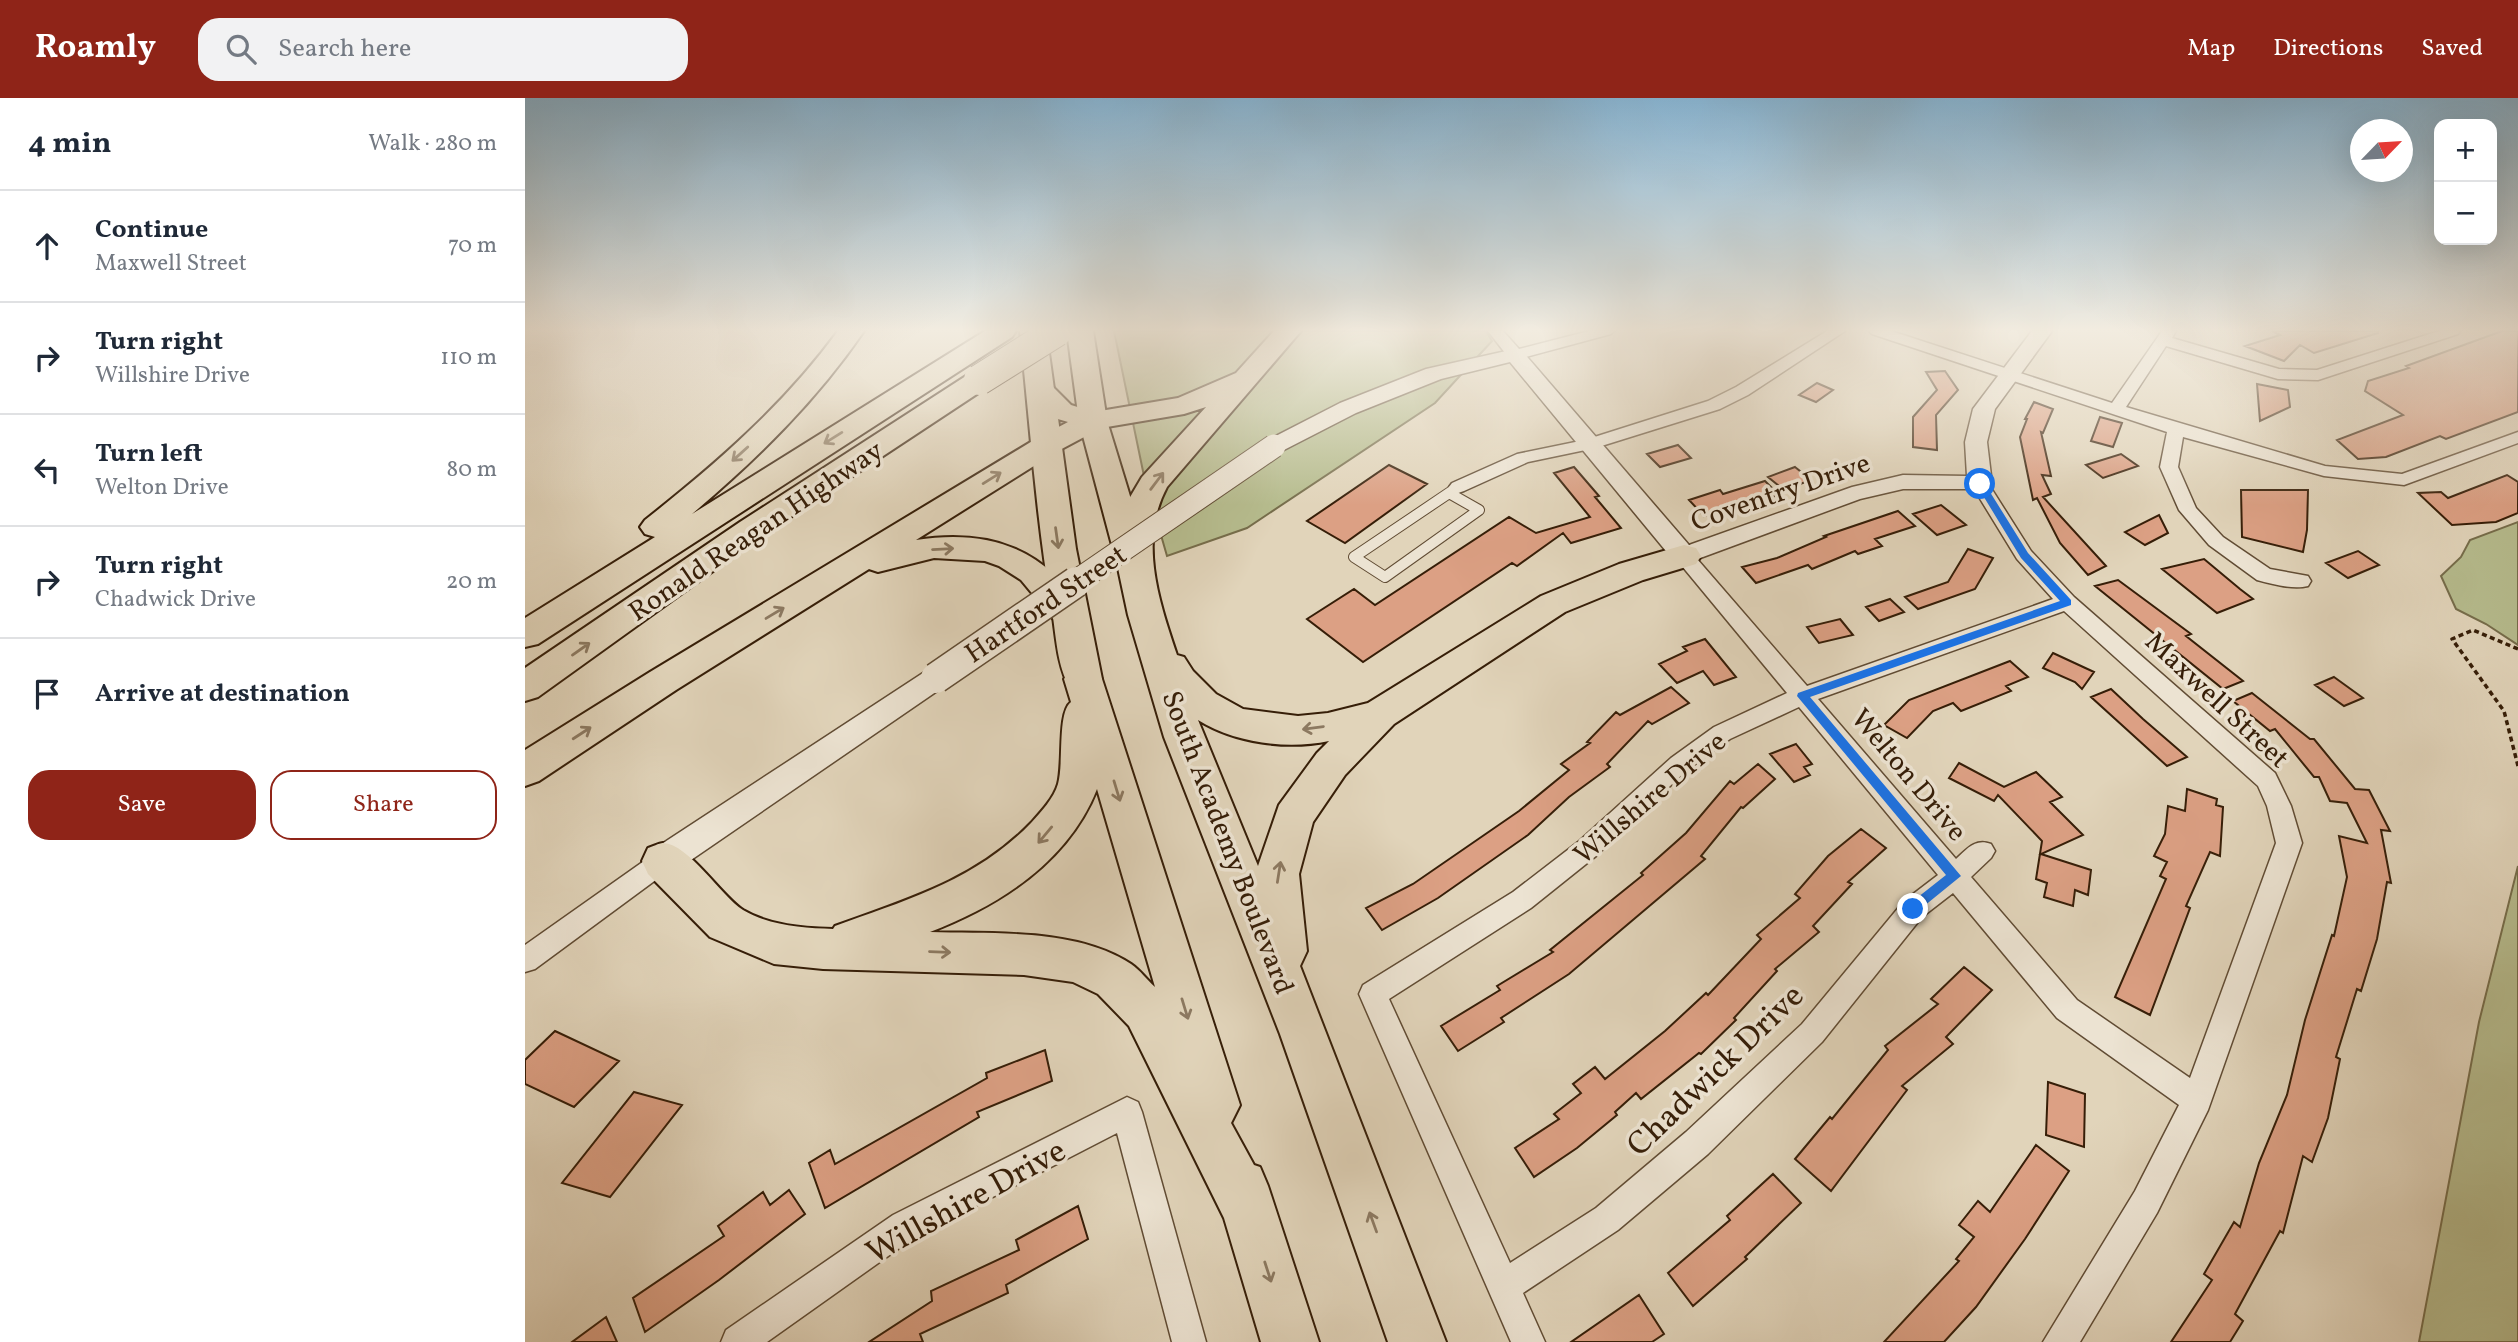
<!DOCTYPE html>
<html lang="en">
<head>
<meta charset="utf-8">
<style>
  body { margin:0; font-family:Vollkorn,serif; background:#f2f2f3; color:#1f2937 }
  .controls { position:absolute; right:21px; top:21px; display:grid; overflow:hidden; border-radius:14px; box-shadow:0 7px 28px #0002 }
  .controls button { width:63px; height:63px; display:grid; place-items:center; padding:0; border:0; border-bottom:2px solid #e0e1e3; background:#fff; color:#1f2937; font:35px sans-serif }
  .compass { position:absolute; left:1825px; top:21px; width:63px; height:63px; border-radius:50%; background:#fff; box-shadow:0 7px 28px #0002; rotate:65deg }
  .stop { position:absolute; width:21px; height:21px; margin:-16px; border:5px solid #1a73e8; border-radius:50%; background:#fff }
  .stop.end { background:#1a73e8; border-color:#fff; box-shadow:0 2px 7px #0008 }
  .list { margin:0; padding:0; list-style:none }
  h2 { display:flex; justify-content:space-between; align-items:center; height:91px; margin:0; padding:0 28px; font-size:30px }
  h2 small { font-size:23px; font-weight:400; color:#747a83 }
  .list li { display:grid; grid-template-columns:46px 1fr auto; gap:21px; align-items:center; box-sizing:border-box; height:112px; padding:0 28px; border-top:2px solid #e0e1e3 }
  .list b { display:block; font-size:26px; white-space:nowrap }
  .list p { margin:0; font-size:23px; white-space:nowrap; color:#747a83 }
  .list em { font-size:23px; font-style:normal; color:#747a83 }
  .actions { display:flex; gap:14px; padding:21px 28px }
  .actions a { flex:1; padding:16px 0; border:2px solid #8f2418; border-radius:21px; text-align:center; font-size:24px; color:#8f2418 }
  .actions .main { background:#8f2418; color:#fff }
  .icon { flex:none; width:38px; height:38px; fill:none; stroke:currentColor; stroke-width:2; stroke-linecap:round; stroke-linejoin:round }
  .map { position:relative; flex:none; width:1993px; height:1244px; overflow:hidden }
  header { display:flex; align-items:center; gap:42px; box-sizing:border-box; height:98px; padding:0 35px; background:#8f2418; color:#fff }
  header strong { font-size:33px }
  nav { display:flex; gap:38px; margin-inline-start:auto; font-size:24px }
  .search { width:490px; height:63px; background:#f2f2f3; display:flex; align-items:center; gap:18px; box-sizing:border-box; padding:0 24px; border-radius:21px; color:#747a83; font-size:26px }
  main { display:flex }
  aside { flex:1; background:#fff }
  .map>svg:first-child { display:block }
</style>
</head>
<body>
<header>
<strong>Roamly</strong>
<div class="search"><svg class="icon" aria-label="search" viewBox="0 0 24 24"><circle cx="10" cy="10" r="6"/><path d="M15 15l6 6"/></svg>Search here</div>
<nav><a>Map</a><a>Directions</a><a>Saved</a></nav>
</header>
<main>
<aside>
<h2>4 min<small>Walk · 280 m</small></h2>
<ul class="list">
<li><svg class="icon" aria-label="ahead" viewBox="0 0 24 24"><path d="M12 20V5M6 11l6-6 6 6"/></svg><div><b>Continue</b><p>Maxwell Street</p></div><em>70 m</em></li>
<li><svg class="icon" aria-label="right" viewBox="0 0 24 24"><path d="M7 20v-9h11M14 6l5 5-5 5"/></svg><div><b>Turn right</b><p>Willshire Drive</p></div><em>110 m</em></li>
<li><svg class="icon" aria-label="left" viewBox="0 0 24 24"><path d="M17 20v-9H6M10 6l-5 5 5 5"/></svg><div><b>Turn left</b><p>Welton Drive</p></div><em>80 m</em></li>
<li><svg class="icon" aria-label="right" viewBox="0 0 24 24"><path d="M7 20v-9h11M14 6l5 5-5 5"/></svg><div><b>Turn right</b><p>Chadwick Drive</p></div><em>20 m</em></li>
<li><svg class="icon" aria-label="arrive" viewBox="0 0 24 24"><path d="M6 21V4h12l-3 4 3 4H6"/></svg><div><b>Arrive at destination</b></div></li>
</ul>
<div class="actions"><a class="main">Save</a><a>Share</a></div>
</aside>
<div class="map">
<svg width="1993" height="1244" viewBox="0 0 1993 1244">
  <rect width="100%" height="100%" fill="#e1d4ba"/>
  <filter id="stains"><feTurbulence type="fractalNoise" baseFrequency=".00286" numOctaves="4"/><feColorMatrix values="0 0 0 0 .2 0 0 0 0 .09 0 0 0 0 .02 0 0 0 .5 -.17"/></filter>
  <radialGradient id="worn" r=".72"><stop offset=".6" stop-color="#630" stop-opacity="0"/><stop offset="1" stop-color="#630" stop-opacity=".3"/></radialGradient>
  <path fill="#b6bc8e" stroke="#766d4b" stroke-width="2" d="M589,233H961L967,243L910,305L722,430L642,458L619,378Z
    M1993,424V547L1961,526L1931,511L1916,478L1936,459L1945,442Z
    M1993,768V1244H1894L1954,924Z"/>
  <path fill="#dca084" stroke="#361e08" stroke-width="2" d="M1747,233H1853V235L1789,255L1775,247L1759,263L1720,248L1755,237Z
    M1977,233H1993V314L1921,341L1915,338L1861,359L1833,361L1812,342L1878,317L1840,293L1843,283L1884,270L1881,268Z
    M1420,273L1433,292L1411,317L1412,352L1388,349V319L1412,292L1401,274Z
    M1292,285L1308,292L1291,304L1274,297Z
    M1732,286L1763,292L1765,309L1735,323Z
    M1509,304L1528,311L1518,335L1516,334L1526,378L1517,377L1526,396L1518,399L1581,468L1563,477L1535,445L1512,400L1508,402L1495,339L1502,321H1500Z
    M1575,319L1597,325L1588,349L1566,343Z
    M1153,347L1166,360L1135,369L1122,356Z
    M1596,356L1613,368L1578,380L1561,367Z
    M864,367L902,386L820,445L782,423Z
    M1049,369L1074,398L1070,399L1096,430L1046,445L1038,435L992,468L987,465L838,564L782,521L829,491L850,507L984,419L1011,435L1065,419L1029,375Z
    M1270,369L1286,382L1259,392L1243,379Z
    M1982,377L1993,384V415L1971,424L1927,427L1893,395L1916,394L1923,400Z
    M1240,383L1254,397L1179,418L1164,402L1195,392L1198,396Z
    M1716,392H1783L1782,432L1778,454L1717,439Z
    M1416,407L1441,427L1412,437L1388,416Z
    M1373,413L1390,428L1350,441L1357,448L1333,456L1330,453L1287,471L1283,467L1231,485L1217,469L1252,460L1301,439L1299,438Z
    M1634,417L1643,435L1620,447L1600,434Z
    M1443,451L1468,460L1450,491L1393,511L1380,499L1423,484Z
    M1833,453L1854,467L1823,480L1801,465Z
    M1679,461L1715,491L1728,501L1692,515L1637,471Z
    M1593,482L1666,536L1661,538L1718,583L1698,591L1570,488Z
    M1365,501L1379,514L1354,523L1341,509Z
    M1315,521L1328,537L1294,545L1282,529Z
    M1180,541L1211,579L1189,587L1178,573L1152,585L1134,566L1162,553L1158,549Z
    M1528,555L1569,574L1557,591L1550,584L1518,570Z
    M1485,563L1503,579L1481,588L1486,593L1436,613L1428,605L1408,613L1382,640L1359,627L1384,602Z
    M1809,579L1838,600L1819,608L1790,587Z
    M1146,589L1164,605L1127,626L1123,623L1082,666L1085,669L1044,699L1003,737L913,800L857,832L841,810L888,786L994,713L1044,672L1036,666L1065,645L1062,644L1091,614L1095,617Z
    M1586,591L1618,621L1662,659L1642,668L1566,599Z
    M1727,595L1785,641H1789L1830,691L1844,692L1865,733L1856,732L1866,785L1862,784L1852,841L1836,893L1832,891L1811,959L1815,961L1803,1020L1787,1064L1778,1058L1758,1135L1755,1133L1710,1216L1718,1223L1705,1244H1646L1687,1182L1679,1176L1709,1124L1715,1129L1734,1065L1762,997L1780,922L1807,837L1809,838L1822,779L1814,738L1842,745L1822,705L1805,703L1794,679H1789L1750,631L1745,633L1708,603Z
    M1271,646L1287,666L1279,669L1285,677L1269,684L1245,656Z
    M1434,665L1479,689L1511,674L1537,699L1525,704L1558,737L1516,756L1566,772L1563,797L1550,792L1548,808L1519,799L1522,785L1511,781L1517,743L1473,697L1469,703L1424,680Z
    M1233,666L1250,681L1218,710L1216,709L1176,758L1180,761L1044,876L976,920L979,924L933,953L916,928L975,892L972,888L1028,854L1025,852L1118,777L1116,775L1161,735L1205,683L1209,686Z
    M1662,691L1692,701L1691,707L1698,709L1695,758L1685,754L1661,808L1665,810L1625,917L1590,899L1641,781L1635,778L1642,764L1629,758L1640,736L1643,708L1660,713Z
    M1336,731L1361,750L1323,784L1327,786L1288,828L1294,834L1250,871L1252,873L1209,920L1211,922L1176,956L1174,955L1116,1001L1111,995L1090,1014L1092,1017L1052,1050L1009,1079L990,1050L1034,1021L1029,1016L1056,995L1048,986L1070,969L1080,981L1140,933L1181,895L1183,897L1236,841L1232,837L1275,800L1270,796L1303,758Z
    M1439,869L1467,892L1421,939L1428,946L1377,988L1382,992L1306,1093L1270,1061L1305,1019L1307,1021L1363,952L1360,948L1413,906L1406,901Z
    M30,933L94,963L49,1009L0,986V962Z
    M520,952L527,983L452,1014L454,1019L300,1110L284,1065L305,1052L310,1066L462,980L461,975Z
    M1523,984L1560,996L1559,1049L1521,1037Z
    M109,994L157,1007L85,1099L37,1085Z
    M1511,1047L1544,1073L1500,1141L1451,1209L1419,1244H1359L1434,1163L1431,1161L1449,1139L1434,1127L1453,1103L1465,1114Z
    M1248,1076L1276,1105L1220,1159L1222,1161L1168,1208L1143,1175L1205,1122L1202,1118Z
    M264,1092L280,1116L194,1182L120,1234L108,1200L199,1138L193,1128L238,1094L245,1107Z
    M553,1108L563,1141L481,1187L483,1195L395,1236L398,1244H344L407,1203L406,1193L494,1152L491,1142Z
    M1114,1197L1139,1236L1127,1244H1046Z
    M81,1219L92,1244H47Z"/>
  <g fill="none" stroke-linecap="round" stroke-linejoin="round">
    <defs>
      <path id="service" d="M924,395L954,412L860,479L829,459Z
        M924,395L933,389"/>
      <path id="minor" d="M963,233H978L994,251L1064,233H1089L1086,236L990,262L984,260Z
        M1302,233H1320L1223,297L1195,311L1070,350L1003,364L939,393L933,395L924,389L927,385L992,356L1060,342L1183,303L1211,289Z
        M1344,233H1366L1587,305L1637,233H1651L1647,240L1754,271L1792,272L1914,233H1935L1933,236L1793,282L1753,281L1641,248L1601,309L1800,368L1877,376L1993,334V345L1879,387L1799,378L1658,339L1653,369L1671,410L1698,439L1745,471L1783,478L1786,483L1783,488C1768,492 1747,486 1732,482L1684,447L1654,412L1635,369L1642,334L1347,236Z
        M1455,381L1461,382L1506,453L1549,499L1750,675L1766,708L1777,745L1683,1012L1632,1115L1555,1244H1518L1610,1093L1654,1007L1532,920L1428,795L1397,819L1297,944L1183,1056L1093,1132L998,1195L1020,1244H986L834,896L838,887L988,794L1053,744L1146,660L1189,629L1262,595L1152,462L1149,458L1152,454H1166L1282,588L1528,501L1492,461L1446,386ZM1539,513L1733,688L1742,708L1751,745L1665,980L1552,902L1446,779L1466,760L1470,753L1466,746C1450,740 1442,751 1431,761L1293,601ZM1274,609L1413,777L1379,803L1277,926L1161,1034L1071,1110L985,1165L864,901L1006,810L1071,758L1162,672L1205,641Z
        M138,752L147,756L151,763L147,770L10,871L0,874V847L129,756Z
        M602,999L613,1004L617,1014L681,1244H647L592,1035L390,1139L242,1244H196L201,1232L368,1117Z"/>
      <path id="tertiary" d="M1507,233H1527L1470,311L1462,344L1467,386L1463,391H1378L1335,401L1159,466L1150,464L985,264L916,281L831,315L757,353H741L737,348L741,343L815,305L901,271L990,251L997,253L1164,447L1327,389L1378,377L1442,378L1440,344L1448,311Z
        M411,570L421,573L425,580L421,587L150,773L138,777L126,773L121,763L126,753L401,573Z"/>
      <path id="trunk" d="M495,233H521L551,451L577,581L571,590L558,594L545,590C532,568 531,537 527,512C511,420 505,326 495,233Z
        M542,233H568L582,323L627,470L622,478L610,481L598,478L593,470L554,323Z"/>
      <path id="motorway" d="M313,233H339C291,303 232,361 167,416L460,233H491L487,239L13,546L0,549V520L130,439L120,436L115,429L120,422C191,366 259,307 313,233Z
        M749,233H776L642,389C613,443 634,503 652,557L659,559L668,573L691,596L718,611L773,618L803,615L843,605L1016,498L1094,466L1159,447L1171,450L1176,458L1171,466L1118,482L1040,514L869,626L820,677L788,724L774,776L782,853L775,868L921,1244H863L755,936L639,639L603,517L593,470L601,406L617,379L681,309L659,316L576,330L531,354L391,442C465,431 520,450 560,515L554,523L542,527L530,523L496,482L474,468L460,463L409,460L353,474L344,471L151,592L14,683L0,688V652L125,574L509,342L543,324L526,319L502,293L506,287L516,285L526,287L546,307L569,314L653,300L711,275ZM673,622C710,645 762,652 804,643L792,655L754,707L733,768Z
        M454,274L464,276L468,282L464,288L237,438L13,599L0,603V570L215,424L444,276Z
        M558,568L571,572L577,581L715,1007L706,1025L729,1067L735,1069L743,1088L794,1244H736L699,1120L604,928L573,896L548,884L499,877L298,871L249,866L185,839L123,776L117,763L123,750C127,749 134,745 138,745C164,746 196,798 218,812C245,828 278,830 308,831L310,828C382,802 451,782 506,725C516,714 529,700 533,686C539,665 532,615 546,604L539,581L545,572ZM572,691L630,889C622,882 615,872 606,866C552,830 468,836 405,834C475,807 543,764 572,691Z"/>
    </defs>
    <use href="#service" stroke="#614c34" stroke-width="12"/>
    <use href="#minor" stroke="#614c34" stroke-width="3"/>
    <use href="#tertiary" stroke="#614c34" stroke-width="3"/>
    <use href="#trunk" stroke="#361e08" stroke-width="4"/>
    <use href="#motorway" stroke="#361e08" stroke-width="4"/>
    <path stroke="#361e08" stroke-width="3.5" stroke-dasharray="5 3.5" stroke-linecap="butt" d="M1993,551L1948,532L1927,541L1979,613L1993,668"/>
    <use href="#service" stroke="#ece3d2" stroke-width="10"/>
    <use href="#minor" fill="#ece3d2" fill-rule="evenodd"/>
    <use href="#tertiary" fill="#ece3d2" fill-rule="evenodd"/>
    <use href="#trunk" fill="#e1d4ba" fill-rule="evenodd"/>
    <use href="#motorway" fill="#e1d4ba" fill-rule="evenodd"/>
    <defs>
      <path id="tertiary-bridge-far1" d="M549,485L749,348"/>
      <path id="tertiary-bridge" d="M411,580L551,484"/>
      <path id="motorway-bridge" d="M454,282L532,233"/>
    </defs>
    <use href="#tertiary-bridge-far1" stroke="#614c34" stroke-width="25" stroke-linecap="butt"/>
    <use href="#tertiary-bridge" stroke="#614c34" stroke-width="33" stroke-linecap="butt"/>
    <use href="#motorway-bridge" stroke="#361e08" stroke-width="32" stroke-linecap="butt"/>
    <use href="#tertiary-bridge-far1" stroke="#ece3d2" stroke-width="23"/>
    <use href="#tertiary-bridge" stroke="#ece3d2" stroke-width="30"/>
    <use href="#motorway-bridge" stroke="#e1d4ba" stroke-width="30"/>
  </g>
  <defs><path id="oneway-shaft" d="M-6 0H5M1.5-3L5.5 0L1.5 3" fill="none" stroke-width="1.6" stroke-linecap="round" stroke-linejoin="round" transform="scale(1.75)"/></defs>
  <g stroke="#8c7961">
    <use href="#oneway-shaft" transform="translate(308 340) rotate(148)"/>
    <use href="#oneway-shaft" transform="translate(215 356) rotate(138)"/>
    <use href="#oneway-shaft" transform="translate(467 380) rotate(-32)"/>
    <use href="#oneway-shaft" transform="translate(632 383) rotate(-53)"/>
    <use href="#oneway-shaft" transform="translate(532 440) rotate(82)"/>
    <use href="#oneway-shaft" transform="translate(418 451) rotate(-3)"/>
    <use href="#oneway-shaft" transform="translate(250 515) rotate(-31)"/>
    <use href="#oneway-shaft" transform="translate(56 551) rotate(-35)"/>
    <use href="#oneway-shaft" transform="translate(788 630) rotate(172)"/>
    <use href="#oneway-shaft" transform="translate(57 635) rotate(-33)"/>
    <use href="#oneway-shaft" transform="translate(592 693) rotate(73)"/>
    <use href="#oneway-shaft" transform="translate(520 737) rotate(130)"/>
    <use href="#oneway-shaft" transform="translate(754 774) rotate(-81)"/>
    <use href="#oneway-shaft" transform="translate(415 854) rotate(2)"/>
    <use href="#oneway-shaft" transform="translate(660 911) rotate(73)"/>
    <use href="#oneway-shaft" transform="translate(848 1124) rotate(-110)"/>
    <use href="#oneway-shaft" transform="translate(743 1174) rotate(72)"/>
  </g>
  <linearGradient id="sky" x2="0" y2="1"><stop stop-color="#87b5d4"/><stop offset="0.57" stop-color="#f2ece0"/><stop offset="1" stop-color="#f2ece0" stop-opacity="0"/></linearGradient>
  <rect width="1993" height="407" fill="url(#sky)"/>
  <path fill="#1a73e8" d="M1455,383L1460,386L1503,455L1546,502V507L1285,599L1436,778L1388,817L1381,811L1383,807L1421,777L1272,598L1273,595L1535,503L1496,460L1451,386Z"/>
  <g text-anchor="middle" stroke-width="7" stroke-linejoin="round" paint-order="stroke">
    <g font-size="28" fill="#361e08" stroke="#ece3d2">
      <text transform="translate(1255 393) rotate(-19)" y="10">Coventry Drive</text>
      <text transform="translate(230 432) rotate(-34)" y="10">Ronald Reagan Highway</text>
      <text transform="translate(520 505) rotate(-34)" y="10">Hartford Street</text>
      <text transform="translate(1693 601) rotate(43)" y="10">Maxwell Street</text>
      <text transform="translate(1385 676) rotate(50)" y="10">Welton Drive</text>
      <text transform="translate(1124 699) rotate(-40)" y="10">Willshire Drive</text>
      <text transform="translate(704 744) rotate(69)" y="10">South Academy Boulevard</text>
    </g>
    <g font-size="33" fill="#361e08" stroke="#ece3d2">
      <text transform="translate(1189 971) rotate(-44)" y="12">Chadwick Drive</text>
      <text transform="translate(440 1102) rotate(-29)" y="12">Willshire Drive</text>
    </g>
  </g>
  <rect width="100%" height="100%" filter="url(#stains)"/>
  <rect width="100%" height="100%" fill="url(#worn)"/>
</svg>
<div class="controls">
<button>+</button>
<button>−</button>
</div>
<svg class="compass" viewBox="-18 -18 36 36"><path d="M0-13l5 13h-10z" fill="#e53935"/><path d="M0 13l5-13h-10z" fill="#747a83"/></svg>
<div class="stop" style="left:1455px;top:386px"></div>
<div class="stop end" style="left:1388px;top:811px"></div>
</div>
</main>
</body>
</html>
